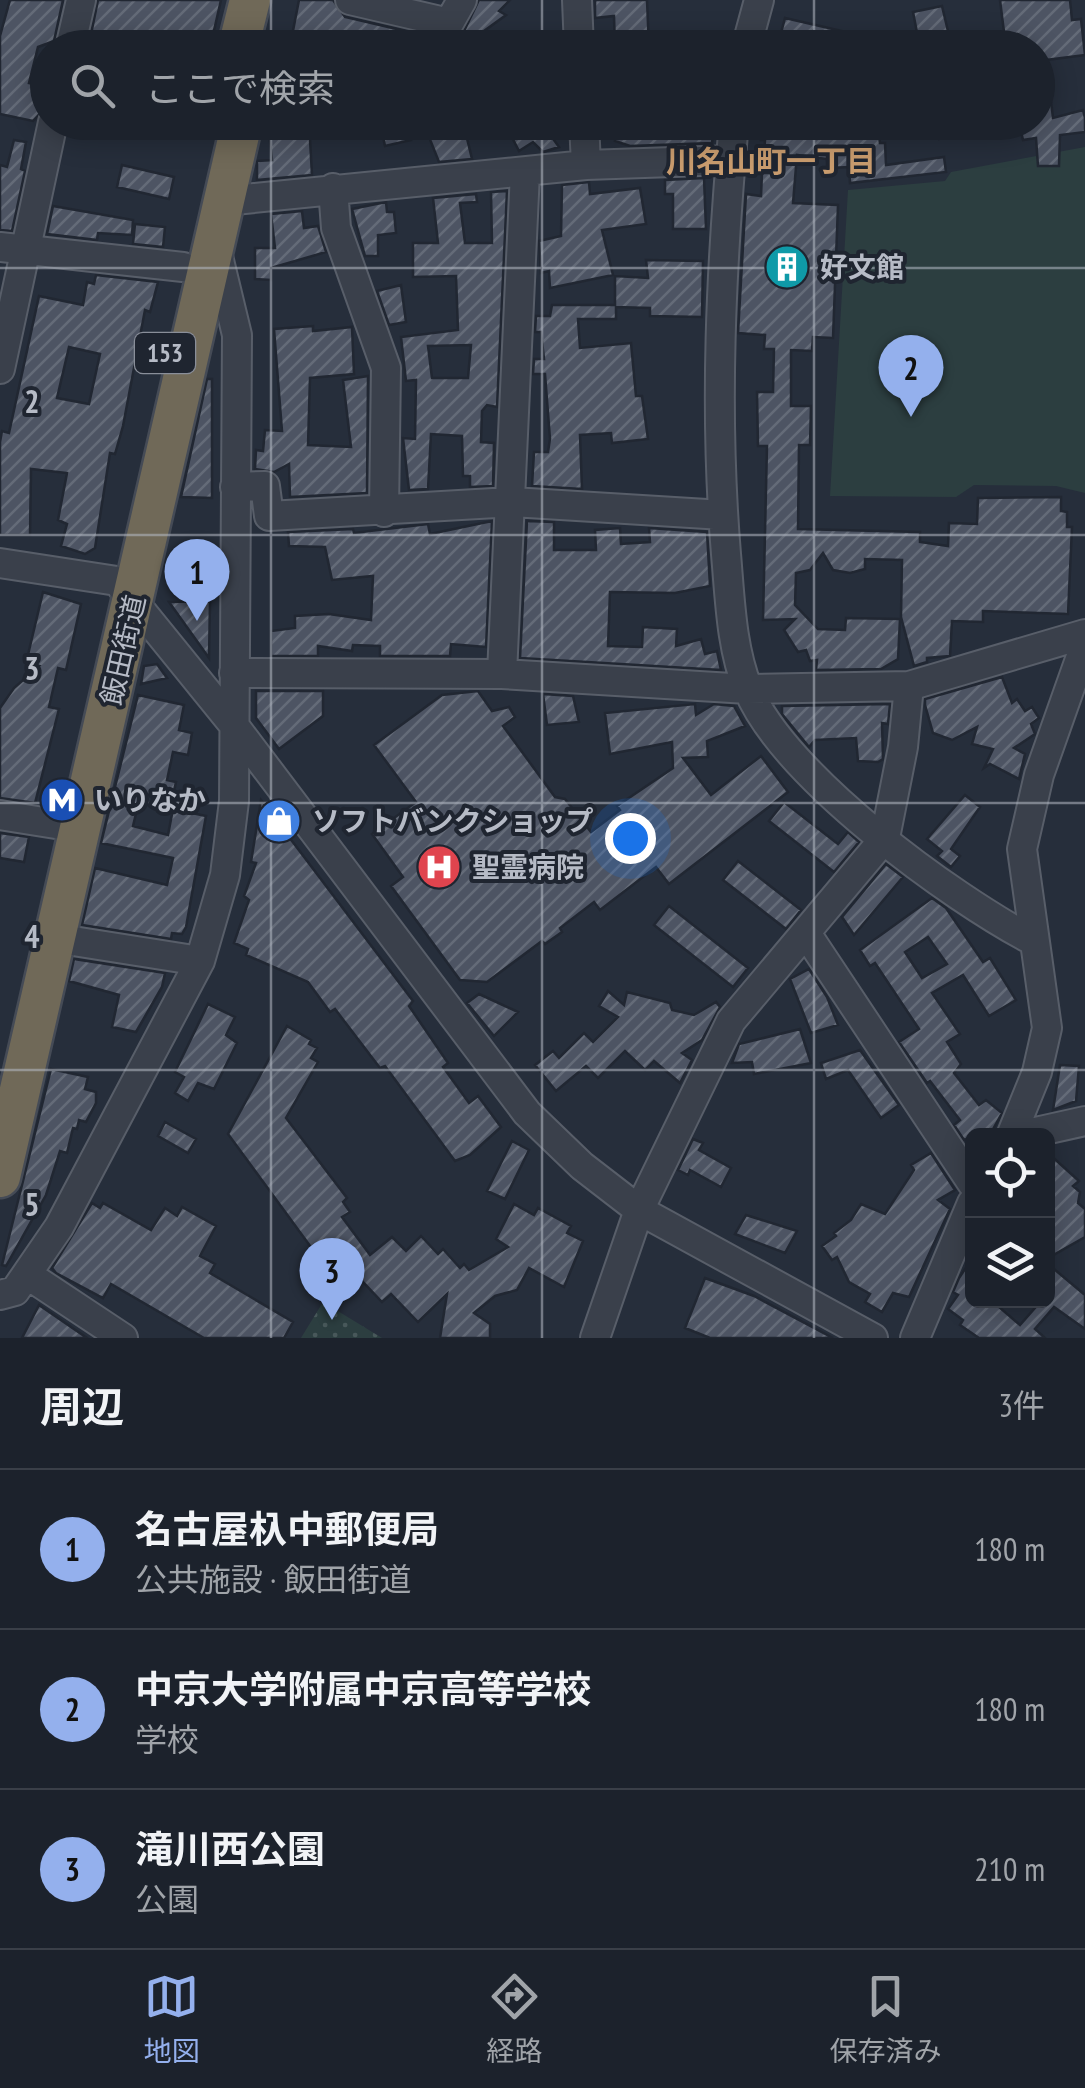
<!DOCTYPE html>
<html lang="ja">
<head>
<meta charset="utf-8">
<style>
  body { margin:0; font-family:"PT Sans Narrow","Noto Sans JP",sans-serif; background:#252a34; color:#f1f3f6 }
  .controls { position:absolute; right:30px; bottom:30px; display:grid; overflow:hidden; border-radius:15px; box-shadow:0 5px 25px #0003 }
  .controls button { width:90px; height:90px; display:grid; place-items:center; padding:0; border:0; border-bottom:2px solid #3a3f48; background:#1c222c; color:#f1f3f6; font:50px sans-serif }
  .you { position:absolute; left:630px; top:838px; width:35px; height:35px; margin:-25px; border:8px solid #fff; border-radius:50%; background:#1a73e8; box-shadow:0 0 0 15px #1a73e833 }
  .badge { display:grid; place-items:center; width:65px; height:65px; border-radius:50%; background:#94b0ed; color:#111; font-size:32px; font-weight:700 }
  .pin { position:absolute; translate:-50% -82px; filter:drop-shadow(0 2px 5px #0008) }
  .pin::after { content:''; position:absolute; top:52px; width:35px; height:30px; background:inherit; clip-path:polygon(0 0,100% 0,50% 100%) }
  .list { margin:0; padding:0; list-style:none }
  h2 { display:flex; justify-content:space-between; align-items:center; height:130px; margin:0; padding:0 40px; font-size:42px }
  h2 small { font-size:32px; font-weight:400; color:#a0a4a9 }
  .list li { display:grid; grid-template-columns:65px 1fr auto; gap:30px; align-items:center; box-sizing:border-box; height:160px; padding:0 40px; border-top:2px solid #3a3f48 }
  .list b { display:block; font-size:38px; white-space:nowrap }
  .list p { margin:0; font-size:32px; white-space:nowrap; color:#a0a4a9 }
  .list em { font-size:32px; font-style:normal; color:#a0a4a9 }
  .icon { flex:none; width:55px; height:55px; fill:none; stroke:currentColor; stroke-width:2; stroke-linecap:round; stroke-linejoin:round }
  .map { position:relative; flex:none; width:1085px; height:1338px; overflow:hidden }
  .search { position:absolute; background:#1c222c; box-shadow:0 5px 25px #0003; left:30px; right:30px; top:30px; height:110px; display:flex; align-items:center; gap:25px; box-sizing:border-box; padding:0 35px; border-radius:55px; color:#a0a4a9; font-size:38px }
  .sheet { height:610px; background:#1c222c }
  nav { display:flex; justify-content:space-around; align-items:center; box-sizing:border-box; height:140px; border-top:2px solid #3a3f48; background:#1c222c; font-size:28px; color:#a0a4a9 }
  nav a { display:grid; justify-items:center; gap:5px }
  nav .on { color:#94b0ed }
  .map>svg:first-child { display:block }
</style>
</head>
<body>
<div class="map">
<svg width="1085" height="1338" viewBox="0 0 1085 1338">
  <defs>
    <pattern id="park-dots" width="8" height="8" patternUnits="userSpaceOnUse" patternTransform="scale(2.5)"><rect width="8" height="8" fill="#2c3e40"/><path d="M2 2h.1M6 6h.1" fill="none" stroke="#48585a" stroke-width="1.8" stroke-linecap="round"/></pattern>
    <pattern id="building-hatch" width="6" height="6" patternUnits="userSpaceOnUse" patternTransform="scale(2.5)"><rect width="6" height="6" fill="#4d5463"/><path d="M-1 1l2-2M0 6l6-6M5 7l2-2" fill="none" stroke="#646b78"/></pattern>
  </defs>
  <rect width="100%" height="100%" fill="#262e3b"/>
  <path fill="#2c3e40" d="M1085,147V493L1056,486L974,485L956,497L830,496L848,190L945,181L951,172Z"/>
  <path fill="url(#park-dots)" d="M323,1302L382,1338H301Z"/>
  <path fill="url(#building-hatch)" stroke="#212732" stroke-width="2.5" fill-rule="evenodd" d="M10,0H63L54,41L38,47L29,83L48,87V105L33,121L0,114V36Z
    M98,0H221L210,48L89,44Z
    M299,0H333L345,17L418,34L415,48H386L387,43L351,34L350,40L328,35L327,45L291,41Z
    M479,0H510L499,11L506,15L477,36L464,31Z
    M595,0H647L649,48H615L614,16L595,18Z
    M1000,0H1070L1072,20L1081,19L1085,55L1038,61V48H1006Z
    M942,6L952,48H920L913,12Z
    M785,18L859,35V48H777Z
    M1038,68H1047L1053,118L1083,110L1085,118V132L1060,135L1059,166H1038L1036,138L1023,140L1020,127L1038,122Z
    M294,122H309L312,175L257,180V161L272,160L269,131L295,129Z
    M380,122H409L411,140L385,146Z
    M423,122H463L472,159L439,162Z
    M504,122H541L559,147L543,152L533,142L519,151Z
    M620,122H645V131L673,129V124L714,127L712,143L630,146L615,141Z
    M762,122L823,129V122H877L880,143H885L886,165L944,157L946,172L850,183L849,167L828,168L827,159L797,155L793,203L838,205L833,338L813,337L812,351L791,350V406H811L810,445H799L798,529L920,532V542L948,546L949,523L977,524L978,498L1061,497V511L1067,512V527H1072L1068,614L983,611V622L952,621L950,656L927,658V662L914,666L901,617L902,560L865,559V569L850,573L833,570L823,553L810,570L796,573L795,605L818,629L845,630L846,618L900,619L898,659L881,669L816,670L817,660L810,661L806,650L798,652L784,630L795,619L763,620L767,446H758L757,392H773L774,349H764L765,335L738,333L746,194L761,196L762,173H771V155H764L765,140H761Z
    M936,122H986V129L939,139Z
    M14,140L26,142L21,169L25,171L12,231L0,230V165L7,167Z
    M122,165L174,177L169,199L117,187Z
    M704,178L706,229H673V194H665V180Z
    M589,182L590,194L640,188L646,224L602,230L613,275L550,288L549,271L541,273L539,241L561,236L562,185Z
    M507,191L497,407L487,405L482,411L481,442L494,443L493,486L470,487V476H463L462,436L431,434L428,489L409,490L403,438L415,439L416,380L406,381L401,337L458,330L456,276L413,277V243H438L433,198L476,194L477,202L460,203L465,243H492L491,192ZM471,345L468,378H432L428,346Z
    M386,202L387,212H394L396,233L378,235V256H365L352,209Z
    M53,206L133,220L132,235L98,233L97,240L47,234Z
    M302,211L304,228L318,226L326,252L271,268V280L255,279V248H275L271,214Z
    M135,224L165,227L163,247L133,244Z
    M646,260L703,261L702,317L650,316V308L616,307V319H578L580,348L631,343L636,396H642L648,439L612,443L611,433L580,435L582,489L532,486L534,452H548L550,439L545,374H533L534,359H544L541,332H535L536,316H550L552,305H615V276L648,278Z
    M96,275L158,282L150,312L145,310L123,426L115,454L110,453L95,548L85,554L61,546L67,524L58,520L67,473L31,469L30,535H0V442L2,431L9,433L39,296L83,305L87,282L94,284ZM69,347L100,354L89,404L57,398Z
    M401,285L406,322L389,325L377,291Z
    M313,326V331L352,327L354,374L310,378L308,445L351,447L343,380L368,376L367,493L290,497L289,464L274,472L255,469L256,450L263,451L265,430L282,431L274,329Z
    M207,379H212V498L181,497Z
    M492,521L486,647L451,644L450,656H380V646L353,645L352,651L318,646V656H271V631L295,628V616L329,614L371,620L373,576L332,580L325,547L289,546L288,532L353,529L354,533L428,524L430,534Z
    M527,521L554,522V550H596L595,530L620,528L621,544L650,542L649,528L707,532L710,586L675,593L610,592L608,646L642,647L643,627L677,629L676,646L701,639L705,654L717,651L721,670L520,658Z
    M43,592L81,604L66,670L58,668L49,707L59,709L35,803L0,798V708L14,688L39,666L26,663Z
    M210,601L209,658L169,602Z
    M157,664L167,678L141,684L144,666Z
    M1002,677L1012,703L1017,699L1025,711L1032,707L1039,718L1031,724L1035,734L1014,748L1025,754L1019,779L990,764L984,768L993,749L972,744L977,727L952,740L933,733L925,705V699Z
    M256,691H323V716L279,749L256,718Z
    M478,691L492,711L509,707L515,717L503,726L555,797L565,799L591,832L620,810L617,806L673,768L672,742L610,754L605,713L695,704L696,715L714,704L734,706L745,726L707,741L708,757L683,758L711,795L761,756L788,792L669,884L656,867L600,910L594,902L560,928L562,932L545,944L542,941L487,982L460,980L391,886L403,877L372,834L416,802L374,745L442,695Z
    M543,694L573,696L579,722L547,725Z
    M138,695L184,705L179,730L192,733L188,755L173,752L167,780L176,782L172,800L141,793L133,826L168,835L173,809L206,816L186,927L182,934L172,933L171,939L82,925L95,868L167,885L173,858L101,843Z
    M890,704L888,724L882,723L883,759L878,762L858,761L856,738L815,740L809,747L782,714V706Z
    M965,795L980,807L951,849L960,856L951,867L937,856L942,851L927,839Z
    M261,800L413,1001L409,1006L448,1063L443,1067L469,1103L478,1096L501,1127L470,1155L455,1161L385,1066L380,1068L335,1009L330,1012L308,982L246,955L248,949L234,943L249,900L244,896L256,863L251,862Z
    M784,802L838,844L848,832L859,842L834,872L769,821Z
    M0,833L29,837L24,862L0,858Z
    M738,861L801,910L786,929L723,880Z
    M886,864L903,877L854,935L842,917Z
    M932,898L946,908L983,962L990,958L1016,1000L989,1016L963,975L932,993L960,1034L947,1042L961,1064L954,1073L979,1105L986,1100L1002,1113L992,1131L964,1140L954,1125L960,1120L930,1081L927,1083L899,1042L919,1029L875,963L870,966L860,950ZM928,937L947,964L922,978L905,952Z
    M669,906L748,968L733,987L654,925Z
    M74,959L165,973L162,987L136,1032L112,1027L119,995L69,981Z
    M809,969L827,997L838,1025L811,1033L790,979Z
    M608,991L624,1005L627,992L670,1003L672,1010L694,1015L716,1002L720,1007L702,1040L682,1053L692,1060L680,1083L654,1061L645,1070L625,1051L598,1078L586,1066L556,1091L535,1065L553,1051L559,1058L584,1033L593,1042L618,1017L599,1006Z
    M479,994L518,1012L494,1036L467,1003Z
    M208,1004L235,1017L226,1035L237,1043L214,1089L198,1083L188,1101L175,1093L184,1077L175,1072Z
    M287,1026L311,1040L309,1044L317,1048L311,1058L318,1062L286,1118L347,1198L343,1202L350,1212L342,1217L370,1255L392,1237L406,1251L421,1236L438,1254L443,1249L460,1268L464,1264L469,1270L508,1247L496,1239L514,1204L534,1215L538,1208L571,1226L567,1233L583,1241L564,1287L529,1268L517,1290L495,1296L474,1313L490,1324V1338H440L447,1294L418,1322L391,1294L382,1302L346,1264L338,1270L332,1261L324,1265L228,1134Z
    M800,1029L811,1063L754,1074L752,1062L732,1063L739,1044Z
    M860,1050L899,1105L881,1118L848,1070L826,1079L821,1063Z
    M1060,1065L1079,1066L1076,1101L1053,1110Z
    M51,1069L88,1077L85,1089L96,1092V1103L86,1122L79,1120L77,1129L73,1128L67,1153L60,1151L46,1195L6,1266L2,1265Z
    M165,1122L196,1139L188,1153L158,1136Z
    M693,1139L703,1143L699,1150L731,1168L721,1187L690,1170L688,1175L678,1170Z
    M512,1141L529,1150L505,1199L487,1191Z
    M931,1153L955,1190L938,1200L950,1209L909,1297L893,1293L882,1312L865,1302L870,1294L849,1282L837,1257L832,1260L822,1246L836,1236L834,1233L851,1220L861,1204L885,1214L914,1170L911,1165Z
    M1048,1153L1079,1181L1073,1186L1080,1192L1078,1203L1085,1209V1237L1048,1258Z
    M92,1203L100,1208L103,1203L151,1230L165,1208L177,1216L182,1207L216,1226L200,1256L215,1264L210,1273L293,1322L284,1338H204L111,1284L103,1298L56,1273L52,1268Z
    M746,1215L797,1231L785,1253L735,1234Z
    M972,1259V1300H991L1020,1325L1042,1300H1048V1264L1085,1295V1329L1054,1307L1035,1329L1045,1338H979L960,1325L963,1320L948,1309L958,1295L953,1292L959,1278Z
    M705,1278L754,1296L833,1338H710L685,1328Z
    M39,1305L87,1338H22Z"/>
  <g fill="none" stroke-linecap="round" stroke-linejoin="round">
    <defs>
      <path id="minor" d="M350,0L449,23L462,0
        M577,0L579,48
        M70,48L81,0
        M746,48L759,0
        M584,122L586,165
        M734,122C721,267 714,409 726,554C730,599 731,647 748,689C784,776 951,898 1034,941
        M333,188L336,228L386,368L384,512
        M224,201L586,165L731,160
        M0,247L183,267
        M0,369L53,122
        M235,487L265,486L269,516L512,502L723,515
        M0,563L117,581L233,724L527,1113L582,1166L639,1210L873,1338
        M234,673L502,674L748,689L909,686L1085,634
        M502,674L525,172
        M0,815L62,825
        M806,933L972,1183
        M54,938L200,961
        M1011,1136L1037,1072L1047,1028L1022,849L1039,775L1085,645
        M1018,1136L1085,1121
        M28,1275L123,1338
        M0,1295L15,1291L59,1227L200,961L225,875L234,801L237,335L216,248
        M595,1338L639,1210L731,1021L885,838L903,747L909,686
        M915,1338L972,1203"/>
      <path id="highway" d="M238,48L250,0
        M0,1177L242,122"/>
    </defs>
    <use href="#minor" stroke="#585e69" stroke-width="32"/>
    <use href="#highway" stroke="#454b56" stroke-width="45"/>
    <use href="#minor" stroke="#3a404b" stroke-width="28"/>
    <use href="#highway" stroke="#706958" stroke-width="40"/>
  </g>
  <path fill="none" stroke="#b6bbc6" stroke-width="2.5" stroke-opacity="0.55" d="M271,0V48M542,0V48M814,0V48M271,122V1338M542,122V1338M814,122V1338M0,268H1085M0,535H1085M0,803H1085M0,1070H1085"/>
  <defs>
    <symbol id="building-disc" viewBox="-11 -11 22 22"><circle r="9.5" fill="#0f9aa8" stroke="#1f2530"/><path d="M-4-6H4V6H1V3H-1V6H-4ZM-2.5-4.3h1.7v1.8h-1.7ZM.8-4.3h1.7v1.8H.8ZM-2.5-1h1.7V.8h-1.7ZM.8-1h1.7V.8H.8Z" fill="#fff"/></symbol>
    <symbol id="metro-disc" viewBox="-11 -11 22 22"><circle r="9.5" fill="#1a4fb4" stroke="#1f2530"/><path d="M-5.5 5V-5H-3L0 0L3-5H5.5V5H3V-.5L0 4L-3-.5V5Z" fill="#fff"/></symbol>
    <symbol id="shop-disc" viewBox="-11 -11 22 22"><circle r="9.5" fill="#3f7fe0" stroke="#1f2530"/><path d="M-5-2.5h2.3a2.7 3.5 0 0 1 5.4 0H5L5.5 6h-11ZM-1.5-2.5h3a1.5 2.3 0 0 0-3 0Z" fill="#fff"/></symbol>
    <symbol id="hospital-disc" viewBox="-11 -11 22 22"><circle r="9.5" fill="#e0444e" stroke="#1f2530"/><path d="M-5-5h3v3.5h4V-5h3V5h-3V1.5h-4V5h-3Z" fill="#fff"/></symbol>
  </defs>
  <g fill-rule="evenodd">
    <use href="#building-disc" x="762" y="242" width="50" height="50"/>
    <use href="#metro-disc" x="37" y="775" width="50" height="50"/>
    <use href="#shop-disc" x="254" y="796" width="50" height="50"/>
    <use href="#hospital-disc" x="414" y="842" width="50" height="50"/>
  </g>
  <g text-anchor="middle" stroke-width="8" stroke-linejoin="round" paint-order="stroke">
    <rect fill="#1f2530" stroke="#898e99" stroke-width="2.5" x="135" y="333" width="60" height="40" rx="8"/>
    <g font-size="25" font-weight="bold" fill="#b6bbc6">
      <text x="165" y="362">153</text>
    </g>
    <g font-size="28" font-weight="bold" fill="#b6bbc6" stroke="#1f2530" text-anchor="start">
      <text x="820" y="277">好文館</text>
      <text x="94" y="810">いりなか</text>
      <text x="312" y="831">ソフトバンクショップ</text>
      <text x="472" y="877">聖霊病院</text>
    </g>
    <g font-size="28" fill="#b6bbc6" stroke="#1f2530">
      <text transform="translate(123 650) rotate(-77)" y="10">飯田街道</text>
    </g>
    <g font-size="30" font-weight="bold" fill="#c99c6e" stroke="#1f2530">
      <text x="771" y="172">川名山町一丁目</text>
    </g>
  </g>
  <g font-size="32" text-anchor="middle" font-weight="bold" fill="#b6bbc6" stroke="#1f2530" stroke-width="8" stroke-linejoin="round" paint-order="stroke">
    <text x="32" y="413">2</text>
    <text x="32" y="680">3</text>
    <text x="32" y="948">4</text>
    <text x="32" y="1216">5</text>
  </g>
</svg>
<div class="controls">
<button><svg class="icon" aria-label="locate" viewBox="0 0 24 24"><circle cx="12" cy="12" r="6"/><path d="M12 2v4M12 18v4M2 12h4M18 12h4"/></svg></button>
<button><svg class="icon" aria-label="layers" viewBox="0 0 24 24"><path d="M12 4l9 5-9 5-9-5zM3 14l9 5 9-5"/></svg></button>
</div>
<div class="you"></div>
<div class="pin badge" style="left:197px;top:621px">1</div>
<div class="pin badge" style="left:911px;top:417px">2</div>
<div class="pin badge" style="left:332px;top:1320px">3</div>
<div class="search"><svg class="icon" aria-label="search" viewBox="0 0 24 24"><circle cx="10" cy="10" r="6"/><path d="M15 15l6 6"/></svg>ここで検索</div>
</div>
<section class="sheet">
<h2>周辺<small>3件</small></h2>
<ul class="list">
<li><span class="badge">1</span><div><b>名古屋杁中郵便局</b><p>公共施設 · 飯田街道</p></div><em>180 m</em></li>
<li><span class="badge">2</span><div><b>中京大学附属中京高等学校</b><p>学校</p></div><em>180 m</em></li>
<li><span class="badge">3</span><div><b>滝川西公園</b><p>公園</p></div><em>210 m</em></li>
</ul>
</section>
<nav>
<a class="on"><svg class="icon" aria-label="map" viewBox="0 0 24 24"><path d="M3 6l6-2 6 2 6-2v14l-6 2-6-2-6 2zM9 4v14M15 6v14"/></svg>地図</a>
<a><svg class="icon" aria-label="directions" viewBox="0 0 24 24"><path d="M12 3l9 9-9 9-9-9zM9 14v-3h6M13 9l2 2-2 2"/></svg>経路</a>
<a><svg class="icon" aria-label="saved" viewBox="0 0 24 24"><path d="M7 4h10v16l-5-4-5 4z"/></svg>保存済み</a>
</nav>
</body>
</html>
